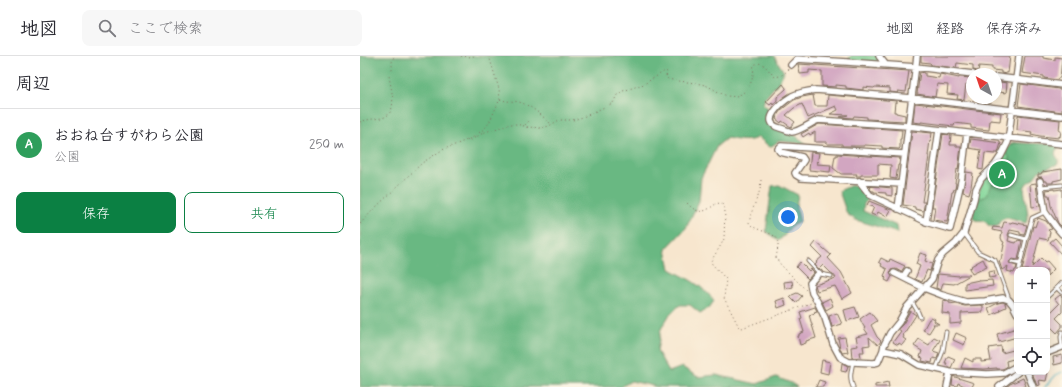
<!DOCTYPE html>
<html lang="ja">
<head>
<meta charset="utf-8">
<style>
  body { margin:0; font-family:Mynerve,"Klee One",sans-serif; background:#f7f7f7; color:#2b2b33 }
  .controls { position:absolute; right:12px; bottom:12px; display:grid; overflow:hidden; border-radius:8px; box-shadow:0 4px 16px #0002 }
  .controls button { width:36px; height:36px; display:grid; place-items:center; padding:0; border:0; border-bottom:1px solid #e1e1e2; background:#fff; color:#2b2b33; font:20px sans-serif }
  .compass { position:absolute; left:606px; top:12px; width:36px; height:36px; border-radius:50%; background:#fff; box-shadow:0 4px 16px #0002; rotate:320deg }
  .you { position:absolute; left:428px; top:161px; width:14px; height:14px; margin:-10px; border:3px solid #fff; border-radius:50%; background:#1a73e8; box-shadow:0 0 0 6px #1a73e833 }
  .badge { display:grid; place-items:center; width:26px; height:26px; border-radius:50%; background:#0b8043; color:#fff; font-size:13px; font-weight:700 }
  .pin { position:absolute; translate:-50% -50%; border:2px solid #fff; box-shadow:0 1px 4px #0006 }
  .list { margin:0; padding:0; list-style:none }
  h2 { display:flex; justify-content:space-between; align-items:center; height:52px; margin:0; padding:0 16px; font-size:17px }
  h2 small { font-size:13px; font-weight:400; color:#7c7c81 }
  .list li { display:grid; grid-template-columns:26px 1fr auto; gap:12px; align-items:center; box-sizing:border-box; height:72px; padding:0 16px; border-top:1px solid #e1e1e2 }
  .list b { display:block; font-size:15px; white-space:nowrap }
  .list p { margin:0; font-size:13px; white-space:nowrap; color:#7c7c81 }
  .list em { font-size:13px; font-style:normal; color:#7c7c81 }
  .actions { display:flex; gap:8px; padding:12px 16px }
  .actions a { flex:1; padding:9px 0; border:1px solid #0b8043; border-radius:8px; text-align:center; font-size:14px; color:#0b8043 }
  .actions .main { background:#0b8043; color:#fff }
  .icon { flex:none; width:22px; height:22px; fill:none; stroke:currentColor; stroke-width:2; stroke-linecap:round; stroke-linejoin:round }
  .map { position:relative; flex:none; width:702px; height:331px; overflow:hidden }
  header { display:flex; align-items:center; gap:24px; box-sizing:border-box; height:56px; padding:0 20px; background:#fff; border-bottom:1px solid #e1e1e2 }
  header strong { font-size:19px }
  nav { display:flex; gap:22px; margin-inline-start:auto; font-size:14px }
  .search { width:280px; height:36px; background:#f7f7f7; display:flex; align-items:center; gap:10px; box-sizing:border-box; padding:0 14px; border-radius:8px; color:#7c7c81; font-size:15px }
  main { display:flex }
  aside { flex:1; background:#fff }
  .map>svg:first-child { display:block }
</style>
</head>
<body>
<header>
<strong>地図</strong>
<div class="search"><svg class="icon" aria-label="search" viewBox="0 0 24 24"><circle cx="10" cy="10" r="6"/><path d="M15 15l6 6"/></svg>ここで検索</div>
<nav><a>地図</a><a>経路</a><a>保存済み</a></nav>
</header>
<main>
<aside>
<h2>周辺<small></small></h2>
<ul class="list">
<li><span class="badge" style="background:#2e9e5b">A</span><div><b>おおね台すがわら公園</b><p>公園</p></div><em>250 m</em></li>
</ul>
<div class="actions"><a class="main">保存</a><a>共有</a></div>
</aside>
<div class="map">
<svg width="702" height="331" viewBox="0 0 702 331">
  <rect width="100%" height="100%" fill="#fcf5e5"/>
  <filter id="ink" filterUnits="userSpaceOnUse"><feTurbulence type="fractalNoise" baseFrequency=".025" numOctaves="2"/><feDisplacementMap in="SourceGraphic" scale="8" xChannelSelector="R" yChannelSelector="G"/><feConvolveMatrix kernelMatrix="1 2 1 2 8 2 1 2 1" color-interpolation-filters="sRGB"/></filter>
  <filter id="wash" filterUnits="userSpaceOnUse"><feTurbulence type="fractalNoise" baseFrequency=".012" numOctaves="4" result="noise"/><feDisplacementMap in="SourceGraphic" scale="16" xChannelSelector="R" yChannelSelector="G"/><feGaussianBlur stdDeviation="0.9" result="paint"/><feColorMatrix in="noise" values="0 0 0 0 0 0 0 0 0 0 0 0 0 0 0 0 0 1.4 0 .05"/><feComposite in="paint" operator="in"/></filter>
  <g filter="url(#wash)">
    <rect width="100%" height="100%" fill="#f7e6ce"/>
    <path fill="#82d79a" stroke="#5e805c" d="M492,0H517L521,4L517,6L489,4V2Z
      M653,86L698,92V94L668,97L636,138L616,146C618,139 620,130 625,123C630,115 638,110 643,102C647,96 648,89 653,86Z"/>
    <path fill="#69b882" stroke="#527150" d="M0,0H414L424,16L418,27L405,42L403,48L414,57L411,67L430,76L447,88L419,85L410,91L398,81C389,87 378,84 367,82L357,90L341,122L339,145L326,172L306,193L310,213C326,222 343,229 354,245L349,252L340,257L330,249H320L310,258L301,273L297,295L309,316L322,311L338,321L356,319L397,328L416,321L431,327L437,331H298L271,325L261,331H0Z
      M657,87L695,88L697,91L695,98L698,103V108L688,112L679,115L673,123L667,127L664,132L668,159L666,167L647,162L641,164L637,170L633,171L628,169C625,163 621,165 615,164L613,162C614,152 612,143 625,141L641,113L645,111L648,112L650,102L646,97L647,93L651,88Z
      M419,129L438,139L436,150L440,165L432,169L425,179L418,185L406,175L412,130Z
      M492,129L498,130L506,139L507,144L504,148L503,155L537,170L538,177L496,164L487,158L479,135Z"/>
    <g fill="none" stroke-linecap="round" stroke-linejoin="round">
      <path stroke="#3eabbd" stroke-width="1.5" d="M685,331L696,319L702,316"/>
    </g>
    <g id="blocks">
      <path fill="#d2a6c1" d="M561,0H650L648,17L646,16V18L641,17V15L632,14V11L619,10L618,15L613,14V9L597,7L596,12L571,9V8L570,7L561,6Z
        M665,0H683V2L695,4V1L702,2L700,22H698L697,24L684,22V20L662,17Z
        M438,8L549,15L546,36L538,35V37L530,36V32L515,31L514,32L503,31V34L486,32V30L476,29V31L462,30V15L449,14V17L440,18Z
        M560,16L565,17V20L579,22L580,18L599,22V21L611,22L610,28H606L604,44L597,43L598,39L587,38L588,29L577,28L575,41L557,38Z
        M640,26L647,27L646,37L639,36Z
        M423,28L426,32V33L417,41V44L413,49L412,47L410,49L406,46Z
        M661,28L699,33V34H702V56L658,50Z
        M453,39L455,50H467L468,39L537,45V47L535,46L534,56H536V57L545,59V65L507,63V61L494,60L493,62L480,61L488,59L470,58L478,54L476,50L448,62L442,48L434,52L426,59L435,66L431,71L422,65L421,67L416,63L418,58L421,54L434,44L442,41Z
        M555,47L641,57L640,65L630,64L629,74L611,72V69L595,67L594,70L561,66V67L553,66Z
        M658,59L700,64L699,75H701L700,81L699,80V82L680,80L671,78L672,76L657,74Z
        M459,68L542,74L541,83H540V92L539,93L522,92V90L504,89V90H482V88H467V86H455V76L450,79L449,77L443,81L441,78Z
        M552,75L572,77L571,84H570L568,100H569L562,146H565L563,155L555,153V151L543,149Z
        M583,78L591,79L590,89H597V91H601L598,114L597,113L595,127H596L595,133H594L593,136H592L587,166L573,164L575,151H572Z
        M611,83L641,87L638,97H635V98L625,97L623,114L618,113L621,94L609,92Z
        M451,96L459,97L457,108L471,109L470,116L449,114Z
        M477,98L540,102L539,109H538L536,123L530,122L531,109L518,108V119H501V120H496L497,118H481L473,112L475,100H477Z
        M702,113V123L693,125V127H687V125H684L682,121H678V118H681L682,116Z
        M606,116L613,117L611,131L609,138L603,136Z
        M676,127L678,145H679L680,150L672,151L670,128Z
        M511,130L532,132V140L526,139V137L514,136V135H512L510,133Z
        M694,133V134L702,133V171L698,167L691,150L689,139H687L686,134Z
        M509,145L531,154L527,161L518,156L516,160L511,158L514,151L507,149Z
        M678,162L686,165L692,173L688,174L690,176L688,184L679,182L672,211L681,202L685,206L687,205L694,213L687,220V214H662L673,170L675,171Z
        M644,166L651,167L652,166L667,169L664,179L660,178V176L650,174L648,179L649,181L648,185L656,187L658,184L662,185L658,204L652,203L649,206L650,208L657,210L656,214H655L654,217L647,215L648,210L642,214L639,205L641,204L644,189H643L644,186L642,185V184L641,182L642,176L632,174L633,171L642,172Z
        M695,182L702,190V199L690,186Z
        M456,186L471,199L468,202L481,216L492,237L482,243L475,230L457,235L455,229L476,222L473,218L471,217L463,209L459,213L455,209L457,207L456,206L462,201L452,191Z
        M560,197L567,199L565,205L572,208L570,215L567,214L562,226L555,223L560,210L556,208Z
        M521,202L529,206L530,203L545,210L541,216L536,213L531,214L530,217L532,220L529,226L525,224L526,222L524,220L527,213L521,210L522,208L519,206Z
        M623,203L627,211L612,218L609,212L612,211L611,210Z
        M440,206L449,215L451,213L454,216L448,223L436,211Z
        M634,215L635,221L629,222L628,216Z
        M578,218L599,220V219H610L594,228L583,227L581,234L576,232Z
        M619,224V225L632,224L633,230L605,234V227Z
        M432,225L433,231L425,233L424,226Z
        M437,237L442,240L436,247L430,241L432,239Z
        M700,239L702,241V256L696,262L702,268V271L697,277L687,267V260L699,248L695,243Z
        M424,242L426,249L418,252L416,245Z
        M470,242L473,250L466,254L462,246Z
        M583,244L589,245V247L596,248L605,250L621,249L623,250V256L601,257V267L590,268V258L582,257Z
        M643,246L645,247L646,251L639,254L640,255L631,259L628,252L638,247Z
        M455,251L457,255L454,256L455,257L449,259L456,282L446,285V287L440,289L438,280H439V278L444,276L440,263L442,262L440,256Z
        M495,251L499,261L487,265L484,254Z
        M550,255L556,259L543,279L544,280L543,282L546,284L542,289L539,287L538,289L533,286L541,275L538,273L543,268Z
        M510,256L517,265L511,269L517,281L521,285L518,289L509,281L510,289L503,290L504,296H500L501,301L492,302L491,291L498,290L496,281L508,278L504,272H505L503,269L500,263Z
        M477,257L482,268L472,271L469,260Z
        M571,261L575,263L574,265L579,268H573L574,269L569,277L563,274L569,263H570Z
        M657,272V281L639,286L637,278Z
        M596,277L607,282L604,289L593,284Z
        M485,281L488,296L482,297L480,292L478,282Z
        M574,281L580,284L573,295L579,297L577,303L573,302L572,307L562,305L563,302L560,301L562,295L554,290L559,283L569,289Z
        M641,290L642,297L657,293V302L646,305L647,311L642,313H637V312L624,313L601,312L605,302L613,306V303H621V306L631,305L629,294L630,293L629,292Z
        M702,299V307L694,309L693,301Z
        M588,300L595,303L591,312L587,310L586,309L587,307H585Z
        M462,304L470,306L468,318L460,316Z
        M482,307L488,310L486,316L481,315Z
        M673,316H688L686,325L679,324L680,329L677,330L673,319Z
        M593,320L595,321L614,327L612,331H607L598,327L597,330L592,329Z
        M663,322L666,330L663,331H646L650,328Z
        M459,324L465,326L463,331H456Z
        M528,326L529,331H515V329Z"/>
    </g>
  </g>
  <g filter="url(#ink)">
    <use href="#blocks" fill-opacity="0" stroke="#7d6c5c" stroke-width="1"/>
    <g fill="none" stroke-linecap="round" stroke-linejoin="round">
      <defs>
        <path id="lane" d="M681,131L702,129
          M604,177L618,196L635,204L649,243
          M651,179L666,183
          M448,205L460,218L471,220
          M652,206L660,208
          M659,213L666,183L672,162L685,156
          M697,232L701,236
          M687,241L702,227
          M552,246L558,256L560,261
          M702,292L701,281L702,276
          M493,306C491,315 489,323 493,331
          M576,313L583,295L586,276"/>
        <path id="street" d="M519,0L525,8
          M431,9L437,3L487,6L556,11L613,18
          M636,21L702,29
          M702,60L552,42L456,34C448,35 440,36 432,40C422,46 398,66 420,72C424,73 428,75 432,76C438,76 451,67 458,64L548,70L702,88
          M499,125L510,139L569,167L590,173L601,126L607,77
          M680,125L685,156L696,171L702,178
          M541,128L441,122L436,119L435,117L442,107L444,104L442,101L420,96L418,93L421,90L544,98
          M538,153L557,0
          M566,166L579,74
          M459,217L450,227L452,237L457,245L465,262L473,288L480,301L489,306H493L514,307L518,306L523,294L524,289L530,277L539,266L547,251L572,223L578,204L583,198L596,187L604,177L614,143L616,133L621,123L635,109L641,100L648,86L659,0
          M534,217L564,232L582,239L606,246L625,245L643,242L649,244L653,249L657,257
          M543,221L547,215
          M523,294L541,298L559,309L590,316L627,318L644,317L657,310
          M687,297L702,291
          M667,316L673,331
          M587,331L590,316
          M639,331L658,316"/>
      </defs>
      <use href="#lane" stroke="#7d6c5c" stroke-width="5"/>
      <use href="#street" stroke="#7d6c5c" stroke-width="8"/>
      <path stroke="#7d6c5c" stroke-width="1" stroke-dasharray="1 3" stroke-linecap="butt" d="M101,0L112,1L114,0
        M140,43C149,47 151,44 159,46C172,50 181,59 191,68
        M0,66C8,63 15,63 22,62C40,57 30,31 29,19L32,14V6L34,0
        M165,69L169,65
        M167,71L168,75
        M107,84L109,85L125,76L151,68H156L168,71L181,72L189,70L199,64H213L223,61L253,47L257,39L263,35L284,28L305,15L307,16L306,21L308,23C321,26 333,26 345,29C353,32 360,38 368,40C381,43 392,31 393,18C394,16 393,12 394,9C403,3 408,15 415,21C421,20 425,18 428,13
        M401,124L400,134L391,158L389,167C392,171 396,172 400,174C420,181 420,181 416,202L421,209L446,234
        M327,147C339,160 345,156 357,147L362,148L365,153L364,183L361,189L351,205L352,208L366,223L364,242L379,271L382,272L451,247
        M0,168L14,153L62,107L82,94L112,82L124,73L129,67L140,43L139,33L129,0"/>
      <use href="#lane" stroke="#fff" stroke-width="3"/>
      <use href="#street" stroke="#fff" stroke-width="5.5"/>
    </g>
  </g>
</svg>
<div class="controls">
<button>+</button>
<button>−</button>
<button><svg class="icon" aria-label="locate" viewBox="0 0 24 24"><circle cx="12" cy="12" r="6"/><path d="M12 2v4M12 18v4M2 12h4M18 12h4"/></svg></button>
</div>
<svg class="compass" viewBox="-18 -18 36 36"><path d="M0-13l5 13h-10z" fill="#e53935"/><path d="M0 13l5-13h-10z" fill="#7c7c81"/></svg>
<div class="you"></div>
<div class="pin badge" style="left:642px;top:118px;background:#2e9e5b">A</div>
</div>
</main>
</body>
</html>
